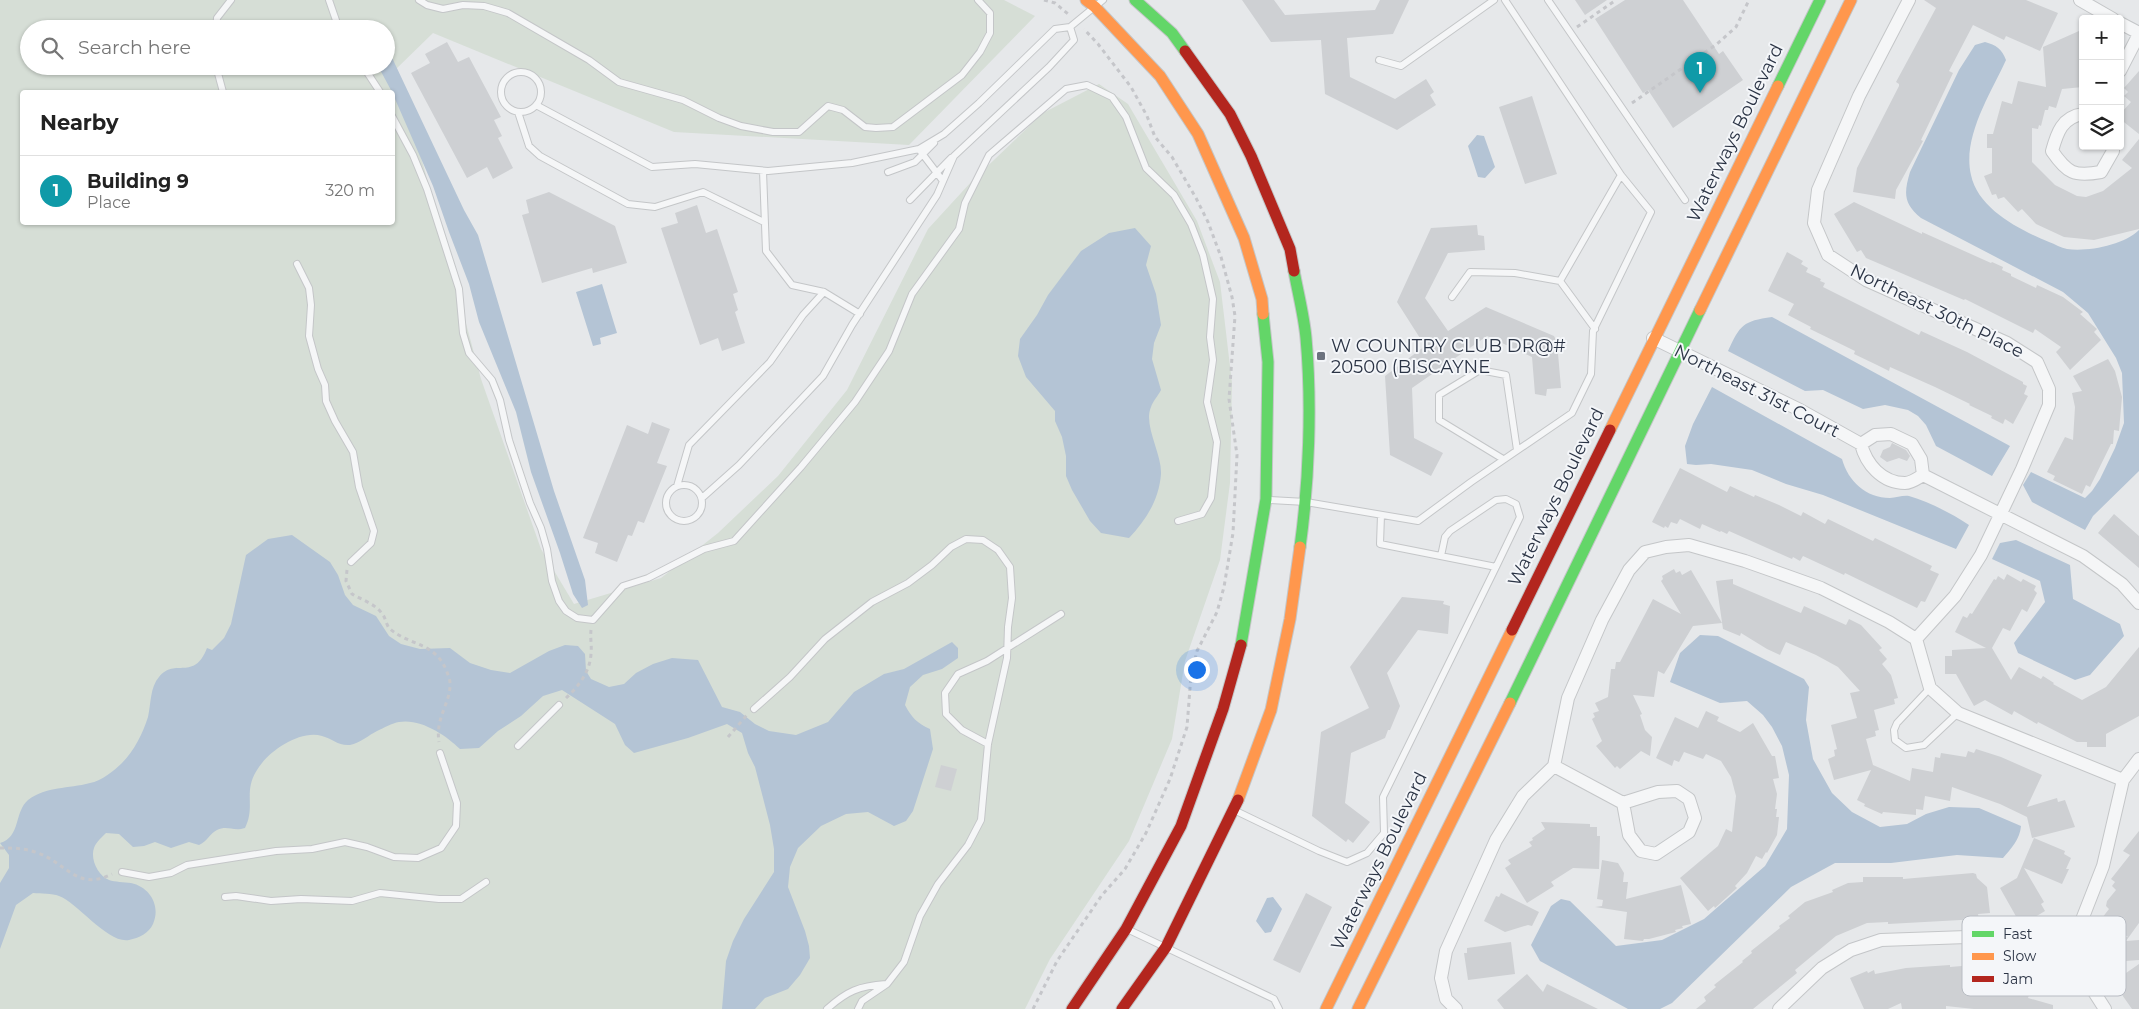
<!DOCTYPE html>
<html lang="en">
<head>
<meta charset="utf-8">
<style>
  body { margin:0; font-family:Montserrat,sans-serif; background:#f6f6f6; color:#222 }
  .controls { position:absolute; right:15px; top:15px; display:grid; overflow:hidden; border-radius:5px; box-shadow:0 1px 4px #0004 }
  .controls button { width:45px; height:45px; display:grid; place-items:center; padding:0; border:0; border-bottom:1px solid #e0e0e0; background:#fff; color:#222; font:25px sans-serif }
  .you { position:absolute; left:1196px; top:669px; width:18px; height:18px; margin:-12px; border:4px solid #fff; border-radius:50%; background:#1a73e8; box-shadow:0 0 0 8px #1a73e833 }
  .badge { display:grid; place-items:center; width:32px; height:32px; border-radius:50%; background:#6c737f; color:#fff; font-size:16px; font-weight:700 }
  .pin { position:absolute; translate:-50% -41px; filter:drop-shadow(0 1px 2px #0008) }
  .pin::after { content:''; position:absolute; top:26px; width:18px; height:15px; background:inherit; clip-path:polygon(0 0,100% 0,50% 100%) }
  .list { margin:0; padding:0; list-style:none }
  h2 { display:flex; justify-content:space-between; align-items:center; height:65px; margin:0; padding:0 20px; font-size:21px }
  h2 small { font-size:16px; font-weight:400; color:#767676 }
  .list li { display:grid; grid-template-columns:32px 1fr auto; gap:15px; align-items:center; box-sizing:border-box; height:70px; padding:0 20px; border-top:1px solid #e0e0e0 }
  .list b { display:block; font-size:19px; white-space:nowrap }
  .list p { margin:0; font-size:16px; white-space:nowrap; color:#767676 }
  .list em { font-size:16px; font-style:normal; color:#767676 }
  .icon { flex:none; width:28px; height:28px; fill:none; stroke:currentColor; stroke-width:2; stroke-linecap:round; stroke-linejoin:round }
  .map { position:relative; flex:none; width:2139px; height:1009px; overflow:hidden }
  .search { position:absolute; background:#fff; box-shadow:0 1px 4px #0004; left:20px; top:20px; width:375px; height:55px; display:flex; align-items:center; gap:12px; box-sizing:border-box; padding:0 18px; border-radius:28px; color:#767676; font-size:19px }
  .panel { position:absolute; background:#fff; box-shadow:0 1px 4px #0004; left:20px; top:90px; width:375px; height:135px; border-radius:5px }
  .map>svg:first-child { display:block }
</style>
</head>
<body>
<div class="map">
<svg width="2139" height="1009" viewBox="0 0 2139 1009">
  <rect width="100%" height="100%" fill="#e6e8ea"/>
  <path fill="#d6ded6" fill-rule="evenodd" d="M0,0H1004L1035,16L909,145L674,132L433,33L394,71L423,164L481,379L541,549L574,604L661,578L718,533L778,476L847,390L928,229L972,181L1043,113L1099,84L1128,104L1197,221L1220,282L1232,383L1230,483L1220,560L1185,661L1172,739L1129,841L1050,959L1025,1009H0ZM29,29H386V66H29ZM22,92H392V222H22Z"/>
  <path fill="#b4c4d5" d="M359,20L374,23L377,29H353Z
    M1985,42C1996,45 2002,49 2006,60C1991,93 1962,137 1971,175C1978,209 2020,230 2049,242C2055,244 2061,248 2067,249C2088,252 2124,245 2139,230V471L2093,516L2085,530L2032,502L2023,485L2031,472L2085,498L2092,491L2100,479L2115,448L2124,423L2122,373L2116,358L2088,313L2063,292L1921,218C1903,203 1904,193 1910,172L1959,70L1975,45Z
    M386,45L464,210L478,235L554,491L585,580L588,605L582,608L573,594L560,553L531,472L516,412L479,322L469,284L449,232L433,186L392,92L378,66H386Z
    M1477,135L1484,136L1495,167L1485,178L1478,177L1468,146Z
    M1135,228L1151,246L1146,265L1156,294L1161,325L1154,343L1152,359L1161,390C1158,396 1153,401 1151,407C1143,425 1162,454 1161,474C1159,500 1146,520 1129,538L1101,533L1090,521L1072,490L1066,476V456L1062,437L1055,421V411L1026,377L1018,356L1020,339L1037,315L1048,295L1081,251L1109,233Z
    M602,284L617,333L600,338L601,344L593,346L576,292Z
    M1772,317L2010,446L1992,476L1936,446L1926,425L1918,416L1908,410L1885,405L1863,409L1823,390L1805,391L1728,351C1740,325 1743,321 1772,317Z
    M1712,387L1842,459C1848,481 1866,498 1890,498C1896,498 1903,495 1909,496C1929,502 1951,513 1969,525L1956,549L1823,495L1786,484L1752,470L1711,464L1696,465L1687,464L1685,446L1693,424Z
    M292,535L330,562L338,575L345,595L353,605L376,616L389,636L401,644L420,649L450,648L470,663L491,670L510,673L549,651L565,645L578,646L585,654L586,671L591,679L609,687L624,684L636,673L653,664L672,658L698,660L722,707L740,712L755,724L769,731L796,735L828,722L854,692L884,674L904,669L952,642L958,648V658L942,669L923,675L910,687L905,705C911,717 918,724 930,729L933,749L913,811L906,821L894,826L868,812L846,814L821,826L798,848L790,867L788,887L805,931L809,946L810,958L800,975L788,989L765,998L755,1009H722L726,961L733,941L744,919L774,872V849L770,825L755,767L748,753L742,733L727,724L688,738L634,753L625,745L615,724L562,690L543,696L521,716L498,731L479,748L460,749C446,735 420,718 399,722C392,723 384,728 377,731C369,735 360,743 350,745C338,746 333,739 322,736C302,730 274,748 262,763C240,790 257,804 245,828C233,832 228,825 217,830C210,833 207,842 199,845L189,842L171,848L155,842L144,846L133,847L119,834L106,833C102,837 96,842 94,848C90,859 98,876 109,880C115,882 124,882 131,883C150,887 161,906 153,924C149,933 139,938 129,940C108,944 78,903 59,896C52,893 41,894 33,893L16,905L0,949V883L9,868V855L0,843C21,837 14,812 28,800C47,786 68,789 90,783C101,781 114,771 122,763C134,751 143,733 148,717C151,704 150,687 159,677C175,657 194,682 207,648L212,650L224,638L231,624L246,555L268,539Z
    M2016,540L2070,565L2073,599L2120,624L2124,636L2090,675L2075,680L2018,653L2014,643L2045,602L2040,581L1992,559L2000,543Z
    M1700,635L1718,636L1804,679L1809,687L1806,720L1813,759L1832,793L1852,812L1880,827L1907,824L1926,814L1949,807L1979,808L2021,826C2020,839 2011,849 2003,858L1957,855L1891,863H1835L1791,887L1672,1003L1660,1009H1628L1540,961L1531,945L1551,906L1561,899L1570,901L1616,946L1662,940L1704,919L1765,866L1787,829L1789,775L1782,746L1772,727L1763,715L1747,701L1720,703L1670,682L1680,653Z
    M1273,897L1282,909L1271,932L1265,933L1256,921L1267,898Z"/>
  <path fill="#ced0d3" d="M1242,0H1274L1285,15L1375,10L1380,0H1409L1393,34L1347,38L1350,77L1395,99L1426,79L1434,92L1430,95L1436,105L1397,130L1325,94L1321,40L1271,42Z
    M1575,0H1607L1585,15Z
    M1625,0H1683L1719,54L1723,51L1743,80L1673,128L1648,90L1643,93L1595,19Z
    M1924,0H2026L2058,13L2040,51L2006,36L2004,40L1973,25L1949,71L1953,73L1921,140L1923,141L1896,190L1895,199L1853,192L1857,168L1899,86V84L1896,82L1936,8Z
    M2079,31L2083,41V87L2062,89L2056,108L2049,106L2048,110H2045L2041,126L2039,125L2038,129L2032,128V162L2055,185L2077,196L2086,197L2103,191L2132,168L2122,160L2139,139V229L2094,240L2064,237L2036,224L2022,209L2018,212L2004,197L1998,199L1996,194L1992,195L1984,176L1992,173V148H1987V134H1993L2002,101L2012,104L2018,81L2046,87L2043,47Z
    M447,42L458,62L469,57L501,117L494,120L502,136L498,138L513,168L493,179L487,167L467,178L411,73L430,63L425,54Z
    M2139,71V134L2120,119V114L2131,102L2124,96L2128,92L2124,88Z
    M1532,96L1557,174L1525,184L1499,107Z
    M549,192L615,226L627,263L593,273L592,268L542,283L522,215L529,213L526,200Z
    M1854,202L1922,234V232L1991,263L1992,262L2003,267L2002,270L2011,274V276L2036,288L2037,285L2063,297L2083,312L2080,314L2097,329L2094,332L2101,340L2070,370L2056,352L2061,347L2035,329L2033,333L1965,299L1964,300L1866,258L1861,250L1857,252L1834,214Z
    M697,205L706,233L717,229L738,292L733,294L738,310L735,312L745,343L722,351L718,338L700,345L661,228L678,223L675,213Z
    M1477,225L1478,235L1484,236L1485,250L1448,253L1425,298L1448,331L1486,307L1554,336L1557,342L1561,388L1547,389L1546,396L1535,394L1532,357L1487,336L1412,388L1414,438L1443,453L1431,476L1390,455L1385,376L1425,346L1397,302L1431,228Z
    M1787,252L1803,261L1801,264L1808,268L1806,272L1821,279L1820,281L1825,283L1823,287L1919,335L1921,331L1967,352L2023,382V384L2027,386L2024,394L2028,396L2013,424L2005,419L2003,424L1991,418L1992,416L1969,405L1970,404L1935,387L1890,367L1889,371L1877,365L1854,354L1855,351L1810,329L1811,327L1788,315L1794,304L1768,291Z
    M2108,359L2115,371L2122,397L2119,431L2114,430L2113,444H2111L2090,487L2086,485L2082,494L2053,480L2055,476L2047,472L2065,437L2073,440L2075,407L2072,393L2082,391L2073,376Z
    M652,422L670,429L657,463L667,466L644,523L638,521L632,536L628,535L617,562L595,553L598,543L583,538L627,425L648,434Z
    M1892,443L1906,450L1910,456L1907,461L1899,458L1887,462L1880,457L1883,450L1890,447Z
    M1680,468L1727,492L1730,486L1754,497L1755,495L1779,505L1801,516L1803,512L1825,524L1828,519L1873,541L1875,538L1932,566L1930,570L1939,574L1925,602L1921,601L1917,608L1845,573L1844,575L1803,556L1800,561L1793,557L1792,559L1729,531L1727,534L1721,531L1720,532L1702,524L1700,529L1680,519L1677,524L1671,522L1668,528L1665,526L1664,528L1652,522Z
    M2114,514L2139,536V568L2098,533Z
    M1674,569L1676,573L1680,571L1682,575L1691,570L1722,623L1693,626L1664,674L1658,671L1654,697L1633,695L1642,714L1640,715L1645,730L1652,737L1650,756L1641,751L1620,769L1617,766L1615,768L1596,746L1602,741L1592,719L1595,717L1593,713L1599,711L1595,703L1608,697L1611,669H1615L1616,662H1620L1653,599L1681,614L1661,581L1663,579L1662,576Z
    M2007,574L2021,582L2023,579L2036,586L2034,590L2037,593L2027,612L2022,609L2010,631L2003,628L1992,648L2011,680L2019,667L2041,679L2043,676L2054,683L2053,684L2082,700L2106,687L2139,647V716L2106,734V747H2087V742H2077L2038,722L2037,724L2014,711L2012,715L1985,700L1974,706L1956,674H1945V656H1952V650L1986,648L1955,632L1963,616L1967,618L1970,613L1972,614L1994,579L1996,580L1998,576L2004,580Z
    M1733,579V584L1801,613L1804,606L1846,625L1849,619L1861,625L1882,648L1879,650L1887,659L1882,664L1891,675L1898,698L1894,699L1895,704L1874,710L1879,730L1875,731L1876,736L1866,739L1873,765L1910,781L1912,768L1933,772L1935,757L1940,758L1941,753L1966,757L1968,751L1974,753L1976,749L2001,757L2042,775L2027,807L2057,798L2058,802L2065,800L2075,827L2032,838L2027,817L2000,804L1952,787L1950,801L1925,796L1923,810L1916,809V815L1883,812L1882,814L1864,806L1865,804L1857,800L1871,770L1834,780L1828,759L1835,756L1834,750L1837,749L1831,725L1857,718L1850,693L1860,691L1838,667L1816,655L1786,642L1780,655L1767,649L1741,633L1740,636L1723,629L1716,581Z
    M1402,597L1444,601L1443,604L1450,606L1448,634L1418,630L1387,673L1400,706L1390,730H1388L1385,738L1351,753L1345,803L1370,822L1353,843L1348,839L1346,842L1312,816L1321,732L1369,708L1350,667Z
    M1706,711L1719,717L1717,721L1740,732L1753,723L1772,756H1775L1779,778L1773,779L1777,794L1775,809H1777L1776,817H1779L1777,835L1767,853L1766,852L1762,859L1756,856L1747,873L1735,886L1737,888L1715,908L1714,906L1708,911L1680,878L1718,846L1726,829L1732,832L1736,796L1731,777L1721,761L1706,754L1703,759L1684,752L1679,762L1674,760L1672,766L1656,758L1675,717L1698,728Z
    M941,765L957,769L951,791L935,787Z
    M1541,822L1590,824V827H1597V836H1600L1599,869L1573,868L1551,882L1554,886L1527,903L1505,868L1511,864L1508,860L1532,846L1529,842L1533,840L1532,838L1545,829Z
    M2139,831V923L2126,941L2139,940V960L2112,962V957H2107L2106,939L2128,937L2102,918L2109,909L2106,906L2107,901L2116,890L2112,886L2115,882L2111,879L2130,855L2123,851Z
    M2034,838L2065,851L2064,854L2071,858L2066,869H2069L2062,884L2024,868L2044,902L2041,904L2045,911L2035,917L2038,922L2027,928L2026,925L2022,927L2000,888L2017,878Z
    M1602,860L1618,863L1624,873L1623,882H1628L1626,899L1681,885L1691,924L1682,926L1683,928L1675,930L1676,932L1649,939H1644L1643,941L1624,939L1627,912L1595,907L1602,906L1603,900L1597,899Z
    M1973,873L1976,874L1977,878L1987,887L1990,913L1978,914L1979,919L1888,924V922L1867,923L1836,936L1795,970L1797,973L1753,1009H1696L1706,1001L1704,997L1716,987L1714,985L1743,962L1742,961L1752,953L1751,951L1780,928L1779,926L1790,918L1788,916L1805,902L1833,892L1832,890L1848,883L1863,882V877H1903V879Z
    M1306,893L1332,907L1300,973L1273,960Z
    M1501,893L1539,912L1532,926L1528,925L1505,932L1484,921L1496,896L1499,897Z
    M1511,942L1515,974L1468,980L1464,953H1467V948Z
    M2139,964V1009H2132L2113,982Z
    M1950,965V967L1974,965L1988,967V974L1992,977L2025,985L2024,988L2031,989L2028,998L2053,1005V1009H1974L1946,1006V1009H1902L1901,1003L1888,1009H1864L1850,978L1867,971L1868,973L1874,970L1875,974L1906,968Z
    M1527,974L1543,992L1547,984L1598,1009H1504L1497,1000Z"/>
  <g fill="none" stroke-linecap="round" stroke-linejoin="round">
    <defs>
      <path id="lane" d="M329,0L339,29
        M419,0L427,5L443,9L463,5L484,6L508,13L589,60L619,82L683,100L719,118L741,126L773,132H799L828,106L843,110L865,127L876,128L893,127L962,75L980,52L990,33V13L978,0
        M1548,0L1685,200
        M1070,27L1103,0
        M216,29L217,18L231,0
        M1379,60L1401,66L1494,0
        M216,66L223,92
        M363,66L380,92
        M501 92a20 20 0 1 1 40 0a20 20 0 1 1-40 0Z
        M536,105L652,167L695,164L768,171L852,163L919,149L944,134L979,103L1055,29L1070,27L1074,40L1049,67L954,156L937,195L852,325L823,376L739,465L702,498
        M518,112L529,146L540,156L628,204L655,207L703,192L764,222
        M392,116L413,155L427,189L459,289L463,333L469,353L492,380L500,400L509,440L530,503L541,528L547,549L552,581L559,601L566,611L577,618L593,620L623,586L648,578L704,549L734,541L801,467L855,402L889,351L912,294L959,229L965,203L989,155L1066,89L1087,85L1112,97L1126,117L1146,168L1174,195L1191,224L1203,255L1213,299L1210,337L1213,360L1207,402L1217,442L1211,498L1202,514L1178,521
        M921,152L943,181
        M888,172L915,162L934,143
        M910,200L951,158
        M297,264L309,288L311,305L309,336L318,369L325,385L326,401L335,421L353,452L359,487L374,531L371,543L351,562
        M824,292L860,314
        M1452,297L1470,272L1515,273L1560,281
        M1595,329L1560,281L1621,175
        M1503,459L1439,420V395L1480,370L1506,375L1517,450
        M666 503a18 18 0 1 1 36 0a18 18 0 1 1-36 0Z
        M677,486L689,445L770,362L803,315L824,292L792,285L766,251L763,171
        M1268,500L1306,502L1418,521L1471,482L1572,413L1591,374L1593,331L1651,212L1621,175L1505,0
        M1441,556L1445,537L1450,531L1496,500L1506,499L1516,504L1520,517L1496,567
        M1930,688L1897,723L1894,730L1895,740L1906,748L1924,745L1958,713
        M754,709L790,677L825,639L872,602L908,583L932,565L951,547L966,539L983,540L998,550L1010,567L1012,598L1008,627L1007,658L988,744L981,820L968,845L938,884L920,916L904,962L887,984L862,1001L858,1009
        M988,744L962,730L946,714L945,693L958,674L987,661L1061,614
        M518,746L559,705
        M1236,811L1319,851L1347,862L1367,853L1384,833L1383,797L1496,567L1380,544L1381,515
        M122,872L149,877L171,873L187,865L276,851L312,849L345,842L367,847L394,857L418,858L441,848L456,826L457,803L440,753
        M225,897L236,896L271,901L301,899L352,901L380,893L439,899H461L486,882
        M1127,929L1274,999L1279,1009
        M827,1009C847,991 859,986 886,984"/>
      <path id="street" d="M1909,0L1859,96L1818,190L1814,223L1828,255L1866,280L2007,343L2037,362L2049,389V405L2022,469L1981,555L1955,596L1916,639
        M2080,0L2113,19
        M2120,23L2139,33
        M2120,71L2139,34
        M2083,114C2062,117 2057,133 2052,151C2067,173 2074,177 2101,172L2113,151V146
        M1653,338L1800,410L1861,444C1866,464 1882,483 1905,483C1911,483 1918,478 1923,475
        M1861,444L1875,435L1891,434L1912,444L1921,459L1923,475
        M1923,475L2083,556L2122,584L2139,603
        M1554,766L1623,803
        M1677,791L1689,799L1695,818L1689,832L1656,854L1641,851L1629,835L1623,803L1658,792Z
        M2065,963L2103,866L2123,780L2139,759
        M1456,1009L1446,999L1441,978L1446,951L1496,840L1523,796L1554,766L1568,698L1602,620L1629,570L1645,552L1666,547L1689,545L1745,561L1821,588L1889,622L1916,639L1930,688L1958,713L2123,780
        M1779,1009L1822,968L1851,950L1881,940L1967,937L2009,944L2065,963L2089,984L2105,1009"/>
      <path id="fast" d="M1135,0L1172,33L1185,51
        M1778,86L1820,0
        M1294,271C1298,293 1304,316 1306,338C1312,404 1309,482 1300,547
        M1241,645L1266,499L1268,362L1263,314
        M1510,703L1700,310"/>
      <path id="slow" d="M1086,0L1095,7L1160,76L1198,134L1244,238L1262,299L1263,314
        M1700,310L1851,0
        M1610,430L1778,86
        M1238,800L1271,710L1290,619L1300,547
        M1326,1009L1512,630
        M1358,1009L1510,703"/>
      <path id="jam" d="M1185,51L1230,114L1251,156L1290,249L1294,271
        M1512,630L1610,430
        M1072,1009L1126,929L1181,826L1223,709L1241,645
        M1122,1009L1166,947L1238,800"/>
    </defs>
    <use href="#lane" stroke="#c4c6c8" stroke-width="8"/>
    <use href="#street" stroke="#c4c6c8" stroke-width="14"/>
    <use href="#fast" stroke="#c4c6c8" stroke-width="13"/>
    <use href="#slow" stroke="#c4c6c8" stroke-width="13"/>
    <use href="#jam" stroke="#c4c6c8" stroke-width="13"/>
    <path stroke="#c5c6ca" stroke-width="3" stroke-dasharray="4 4" stroke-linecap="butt" d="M1044,0L1055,3L1068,14
      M1577,27L1616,0
      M1632,103L1717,44L1736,27L1749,0
      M347,570L346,581L352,594C362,600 376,604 383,615C386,619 386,625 390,629C410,646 436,642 447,672C448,675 450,679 450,683C451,703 435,717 439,742
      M566,698C578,687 590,672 591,654C592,646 590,638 591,630
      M728,737L747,715
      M0,848C12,848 24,848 35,852C67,862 76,892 112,874
      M1033,1009L1057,961L1102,895L1125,869L1146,833L1170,779L1187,727L1191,675L1197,651L1217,612L1224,587L1233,533L1237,455L1229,399L1235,316L1232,297L1221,257L1208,222L1196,198L1172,157L1155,137L1147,116L1131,87L1098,44L1084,29"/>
    <use href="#lane" stroke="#f5f6f7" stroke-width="6"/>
    <use href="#street" stroke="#f5f6f7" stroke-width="12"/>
    <use href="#fast" stroke="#63d668" stroke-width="11"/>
    <use href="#slow" stroke="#ff974d" stroke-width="11"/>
    <use href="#jam" stroke="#b3261e" stroke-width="11"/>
  </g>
  <rect fill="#6c737f" stroke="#f4f6f9" stroke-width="2" x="1316" y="351" width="10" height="10" rx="2.5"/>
  <g text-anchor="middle" stroke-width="4" stroke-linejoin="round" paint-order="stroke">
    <g font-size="18" fill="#2b3445" stroke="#f4f6f9">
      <text transform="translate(1735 133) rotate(-64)" y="6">Waterways Boulevard</text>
      <text transform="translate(1937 311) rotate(26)" y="6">Northeast 30th Place</text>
      <text transform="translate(1757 391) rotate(27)" y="6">Northeast 31st Court</text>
      <text transform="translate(1556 497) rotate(-64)" y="6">Waterways Boulevard</text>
      <text transform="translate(1379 861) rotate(-64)" y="6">Waterways Boulevard</text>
    </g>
    <g font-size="18" fill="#2b3445" stroke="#f4f6f9" text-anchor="start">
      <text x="1331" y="352">W COUNTRY CLUB DR@#<tspan x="1331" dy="21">20500 (BISCAYNE</tspan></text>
    </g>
  </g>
  <rect x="1962" y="916" width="164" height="80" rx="8" fill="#f4f6f9" stroke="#b8bcc3" stroke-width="1"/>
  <rect x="1972" y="931" width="22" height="6" fill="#63d668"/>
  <rect x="1972" y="953" width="22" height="7" fill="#ff974d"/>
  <rect x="1972" y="976" width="22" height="6" fill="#b3261e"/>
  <g font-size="14" fill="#2b3445">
    <text x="2003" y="939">Fast</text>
    <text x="2003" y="961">Slow</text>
    <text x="2003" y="984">Jam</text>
  </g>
</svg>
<div class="controls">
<button>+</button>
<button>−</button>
<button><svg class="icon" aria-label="layers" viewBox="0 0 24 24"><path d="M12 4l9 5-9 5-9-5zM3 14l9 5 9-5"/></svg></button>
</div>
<div class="you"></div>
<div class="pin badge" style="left:1700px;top:93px;background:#0f9aa8">1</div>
<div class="search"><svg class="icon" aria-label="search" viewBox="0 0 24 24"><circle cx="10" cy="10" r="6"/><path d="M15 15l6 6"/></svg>Search here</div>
<section class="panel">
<h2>Nearby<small></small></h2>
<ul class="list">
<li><span class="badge" style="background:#0f9aa8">1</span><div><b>Building 9</b><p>Place</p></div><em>320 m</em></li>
</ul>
</section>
</div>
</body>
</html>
